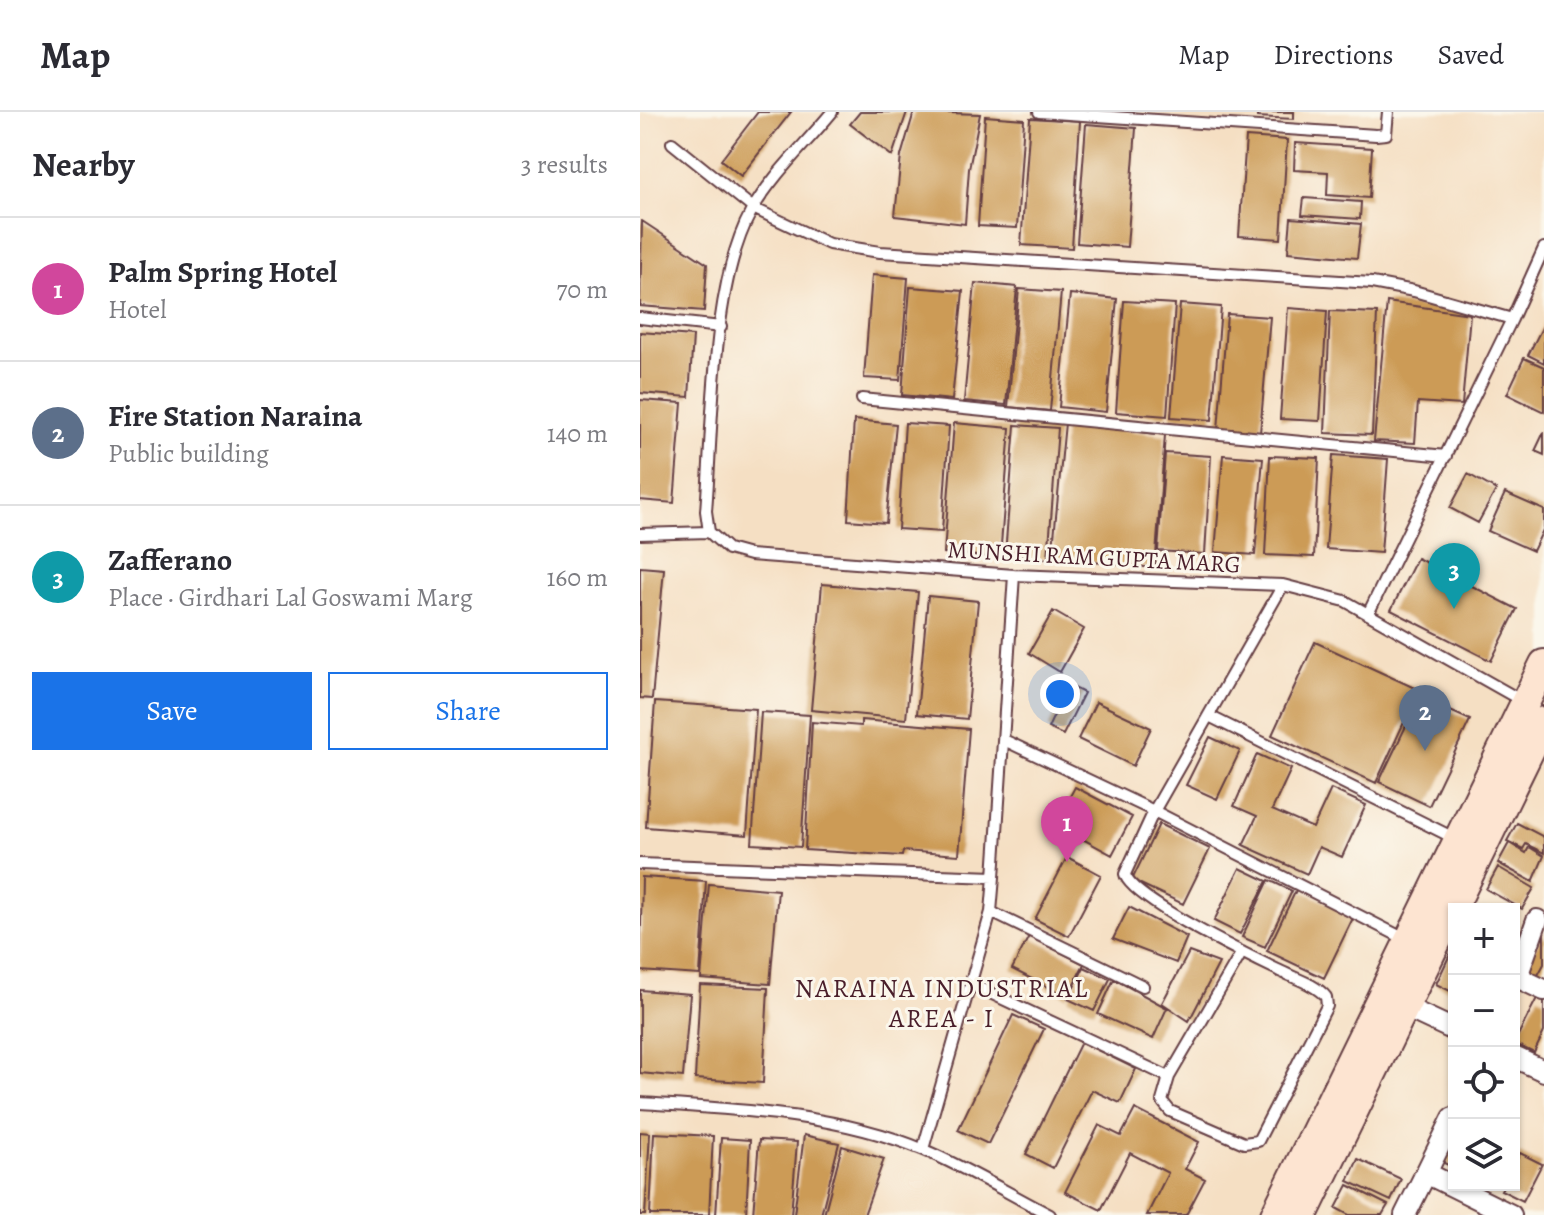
<!DOCTYPE html>
<html lang="en">
<head>
<meta charset="utf-8">
<style>
  body { margin:0; font-family:Alegreya,serif; background:#f2f2f3; color:#2b2b33 }
  .controls { position:absolute; right:24px; bottom:24px; display:grid; overflow:hidden; border-radius:0px; box-shadow:0 2px 6px #0004 }
  .controls button { width:72px; height:72px; display:grid; place-items:center; padding:0; border:0; border-bottom:2px solid #e1e1e2; background:#fff; color:#2b2b33; font:40px sans-serif }
  .you { position:absolute; left:420px; top:582px; width:28px; height:28px; margin:-20px; border:6px solid #fff; border-radius:50%; background:#1a73e8; box-shadow:0 0 0 12px #1a73e833 }
  .badge { display:grid; place-items:center; width:52px; height:52px; border-radius:50%; background:#1a73e8; color:#fff; font-size:26px; font-weight:700 }
  .pin { position:absolute; translate:-50% -66px; filter:drop-shadow(0 2px 4px #0008) }
  .pin::after { content:''; position:absolute; top:42px; width:28px; height:24px; background:inherit; clip-path:polygon(0 0,100% 0,50% 100%) }
  .list { margin:0; padding:0; list-style:none }
  h2 { display:flex; justify-content:space-between; align-items:center; height:104px; margin:0; padding:0 32px; font-size:34px }
  h2 small { font-size:26px; font-weight:400; color:#7c7c81 }
  .list li { display:grid; grid-template-columns:52px 1fr auto; gap:24px; align-items:center; box-sizing:border-box; height:144px; padding:0 32px; border-top:2px solid #e1e1e2 }
  .list b { display:block; font-size:30px; white-space:nowrap }
  .list p { margin:0; font-size:26px; white-space:nowrap; color:#7c7c81 }
  .list em { font-size:26px; font-style:normal; color:#7c7c81 }
  .actions { display:flex; gap:16px; padding:24px 32px }
  .actions a { flex:1; padding:18px 0; border:2px solid #1a73e8; border-radius:0px; text-align:center; font-size:28px; color:#1a73e8 }
  .actions .main { background:#1a73e8; color:#fff }
  .icon { flex:none; width:44px; height:44px; fill:none; stroke:currentColor; stroke-width:2; stroke-linecap:round; stroke-linejoin:round }
  .map { position:relative; flex:none; width:904px; height:1103px; overflow:hidden }
  header { display:flex; align-items:center; gap:48px; box-sizing:border-box; height:112px; padding:0 40px; background:#fff; border-bottom:2px solid #e1e1e2 }
  header strong { font-size:38px }
  nav { display:flex; gap:44px; margin-inline-start:auto; font-size:28px }
  main { display:flex }
  aside { flex:1; background:#fff }
  .map>svg:first-child { display:block }
</style>
</head>
<body>
<header>
<strong>Map</strong>
<nav><a>Map</a><a>Directions</a><a>Saved</a></nav>
</header>
<main>
<aside>
<h2>Nearby<small>3 results</small></h2>
<ul class="list">
<li><span class="badge" style="background:#d1479c">1</span><div><b>Palm Spring Hotel</b><p>Hotel</p></div><em>70 m</em></li>
<li><span class="badge" style="background:#5c6f8a">2</span><div><b>Fire Station Naraina</b><p>Public building</p></div><em>140 m</em></li>
<li><span class="badge" style="background:#0f9aa8">3</span><div><b>Zafferano</b><p>Place · Girdhari Lal Goswami Marg</p></div><em>160 m</em></li>
</ul>
<div class="actions"><a class="main">Save</a><a>Share</a></div>
</aside>
<div class="map">
<svg width="904" height="1103" viewBox="0 0 904 1103">
  <rect width="100%" height="100%" fill="#fbf7ec"/>
  <filter id="ink" filterUnits="userSpaceOnUse"><feTurbulence type="fractalNoise" baseFrequency=".0125" numOctaves="2"/><feDisplacementMap in="SourceGraphic" scale="16" xChannelSelector="R" yChannelSelector="G"/><feConvolveMatrix kernelMatrix="1 2 1 2 8 2 1 2 1" color-interpolation-filters="sRGB"/></filter>
  <filter id="wash" filterUnits="userSpaceOnUse"><feTurbulence type="fractalNoise" baseFrequency=".006" numOctaves="4" result="noise"/><feDisplacementMap in="SourceGraphic" scale="32" xChannelSelector="R" yChannelSelector="G"/><feGaussianBlur stdDeviation="1.8" result="paint"/><feColorMatrix in="noise" values="0 0 0 0 0 0 0 0 0 0 0 0 0 0 0 0 0 1.4 0 .05"/><feComposite in="paint" operator="in"/></filter>
  <g filter="url(#wash)">
    <rect width="100%" height="100%" fill="#f5dfc3"/>
    <g id="blocks">
      <path fill="#cc9b57" d="M118,0H151L101,64L81,48Z
        M220,0H267L252,44L210,12Z
        M274,0L340,2L329,57L325,112L255,104L261,44Z
        M617,0H654V7L617,5Z
        M345,4L384,7L377,116L338,114Z
        M390,6L440,9L432,136L381,133Z
        M446,12L496,16L487,135L437,131Z
        M606,25L647,28L641,127L599,124Z
        M655,31L732,36L729,86L687,83L688,60L654,58Z
        M664,86L721,90L720,107L662,103Z
        M651,106L721,112L717,146L648,140Z
        M2,109L67,152L64,199L0,194Z
        M232,163L268,166L260,268L224,266Z
        M335,171L377,175L366,293L324,289Z
        M270,175L323,179L312,288L262,283Z
        M379,177L421,180L410,299L368,295Z
        M430,182L477,187L466,300L419,295Z
        M484,189L535,192L527,304L476,300Z
        M747,190L830,202L822,293L778,290L775,331L734,329Z
        M540,192L581,195L572,308L531,305Z
        M648,196L687,199L680,309L640,307Z
        M690,199L737,201L732,323L685,321Z
        M587,202L630,205L620,321L578,318Z
        M904,212V251L888,243Z
        M0,220L53,224L49,285L0,281Z
        M884,246L904,255V300L867,282Z
        M0,288L42,291L34,391L0,388Z
        M214,308L256,312L246,411L208,408Z
        M265,311L309,314L302,420L258,417Z
        M314,311L370,316L360,446L304,441Z
        M425,311L525,323L515,456L412,446Z
        M375,313L418,316L408,447L365,443Z
        M904,320V343L895,339Z
        M525,341L571,344L565,442L518,439Z
        M583,343L623,346L615,443L575,440Z
        M693,343L748,347L741,441L686,437Z
        M630,344L679,346L674,445L625,443Z
        M828,362L856,378L838,411L810,396Z
        M865,381L904,398V416L893,439L848,419Z
        M777,446L877,497L851,549L751,498Z
        M0,455L24,457L12,587L0,586Z
        M182,472L278,480L266,607L171,598Z
        M288,484L338,489L327,607L277,602Z
        M413,499L444,517L420,560L389,541Z
        M675,530L779,578L736,671L632,623Z
        M428,573L444,581L423,623L408,616Z
        M780,585L830,608L789,694L739,670Z
        M15,590L116,597L107,723L6,715Z
        M456,590L511,616L493,654L438,627Z
        M121,600L170,603L161,735L112,732Z
        M221,608L329,617L319,743L263,739L262,744L165,738L172,610L221,614Z
        M570,625L600,639L577,687L546,673Z
        M617,642L651,657L632,698L673,716L691,677L726,693L702,745L679,735L667,762L603,733L617,704L594,694Z
        M435,675L492,705L472,743L415,712Z
        M877,711L904,725V741L886,732L883,737L867,729Z
        M519,712L570,737L543,792L492,768Z
        M869,731L886,741L889,735L904,744L893,770L858,751Z
        M427,745L461,763L429,824L395,807Z
        M858,755L894,776L882,797L846,777Z
        M600,756L627,769L600,822L574,809Z
        M2,765L66,769L60,863L0,859Z
        M629,768L652,779L625,835L602,825Z
        M69,772L138,778L130,872L61,867Z
        M657,776L714,804L684,866L627,839Z
        M489,795L547,825L536,851L473,827Z
        M904,820V852L897,865L883,858Z
        M389,824L444,852L427,885L372,857Z
        M814,834V881L796,872Z
        M549,840L579,851L549,909L522,891Z
        M444,855L470,867L454,899L428,887Z
        M474,867L527,896L513,927L458,902Z
        M60,873L128,876L123,971L55,967Z
        M0,878L50,882L43,965L0,961Z
        M898,884L904,887V920L894,941L874,931Z
        M373,903L404,917L348,1032L318,1018Z
        M441,930L496,957L480,991L452,978L413,1056L386,1042Z
        M495,997L559,1030L545,1057L565,1067L546,1103H507L528,1061L490,1041L461,1098L425,1080L459,1013L481,1024Z
        M814,1018V1056L798,1048Z
        M0,1020L10,1021L5,1103H0Z
        M14,1021L73,1024L69,1103H10Z
        M164,1023L199,1031L181,1103H154Z
        M81,1026L110,1028L106,1103H76Z
        M119,1028L157,1030L151,1103H113Z
        M202,1034L244,1047L224,1103H184Z
        M880,1041L902,1052L883,1089L861,1078L864,1073H874V1054Z
        M718,1047L761,1067L751,1089L708,1069Z
        M708,1073L748,1093L742,1103H709L696,1096Z"/>
    </g>
  </g>
  <g filter="url(#ink)">
    <use href="#blocks" fill-opacity="0" stroke="#643c42" stroke-width="2"/>
    <g fill="none" stroke-linecap="round" stroke-linejoin="round">
      <defs>
        <path id="service" d="M399,0L736,23L746,22L748,0
          M32,31L113,96L189,132L240,140L732,171L774,179L872,207L728,502
          M0,206L81,215
          M872,207L904,136
          M222,287L806,344
          M69,420L66,399C73,314 71,173 111,100C131,64 166,32 192,0
          M0,422L69,420L88,437L110,443L374,463L643,473L705,489L884,590
          M569,604L816,727
          M364,628L514,699L767,828
          M0,752L354,765L351,800L283,1037
          M354,765L374,463
          M351,800L503,874
          M331,872L529,965L522,989L530,999L604,1031L618,1029L687,894L686,885C676,872 653,866 638,858C611,845 489,786 485,762L514,699L643,473
          M529,965L602,840
          M0,991C94,997 196,1001 284,1038C327,1056 369,1082 410,1103"/>
        <path id="minor" d="M897,808L879,859L883,868L904,878
          M752,889L814,918
          M874,945L904,959
          M813,1006L786,1061L871,1103
          M765,1103L786,1061"/>
        <path id="secondary" d="M635,1103L904,552
          M663,1103L904,609"/>
      </defs>
      <use href="#service" stroke="#643c42" stroke-width="14"/>
      <use href="#minor" stroke="#643c42" stroke-width="24"/>
      <use href="#secondary" stroke="#643c42" stroke-width="32"/>
      <use href="#service" stroke="#fff" stroke-width="10"/>
      <use href="#minor" stroke="#fff" stroke-width="20"/>
      <use href="#secondary" stroke="#fde4d1" stroke-width="28"/>
    </g>
  </g>
  <g text-anchor="middle" stroke-width="6" stroke-linejoin="round" paint-order="stroke">
    <g font-size="24" fill="#4a1f2b" stroke="#fbf7ec">
      <text transform="translate(454 445) rotate(3)" y="8">MUNSHI RAM GUPTA MARG</text>
    </g>
    <g font-size="26" letter-spacing="2" fill="#4a1f2b" stroke="#fbf7ec">
      <text x="302" y="885">NARAINA INDUSTRIAL<tspan x="302" dy="30">AREA - I</tspan></text>
    </g>
  </g>
</svg>
<div class="controls">
<button>+</button>
<button>−</button>
<button><svg class="icon" aria-label="locate" viewBox="0 0 24 24"><circle cx="12" cy="12" r="6"/><path d="M12 2v4M12 18v4M2 12h4M18 12h4"/></svg></button>
<button><svg class="icon" aria-label="layers" viewBox="0 0 24 24"><path d="M12 4l9 5-9 5-9-5zM3 14l9 5 9-5"/></svg></button>
</div>
<div class="you"></div>
<div class="pin badge" style="left:427px;top:750px;background:#d1479c">1</div>
<div class="pin badge" style="left:785px;top:639px;background:#5c6f8a">2</div>
<div class="pin badge" style="left:814px;top:497px;background:#0f9aa8">3</div>
</div>
</main>
</body>
</html>
